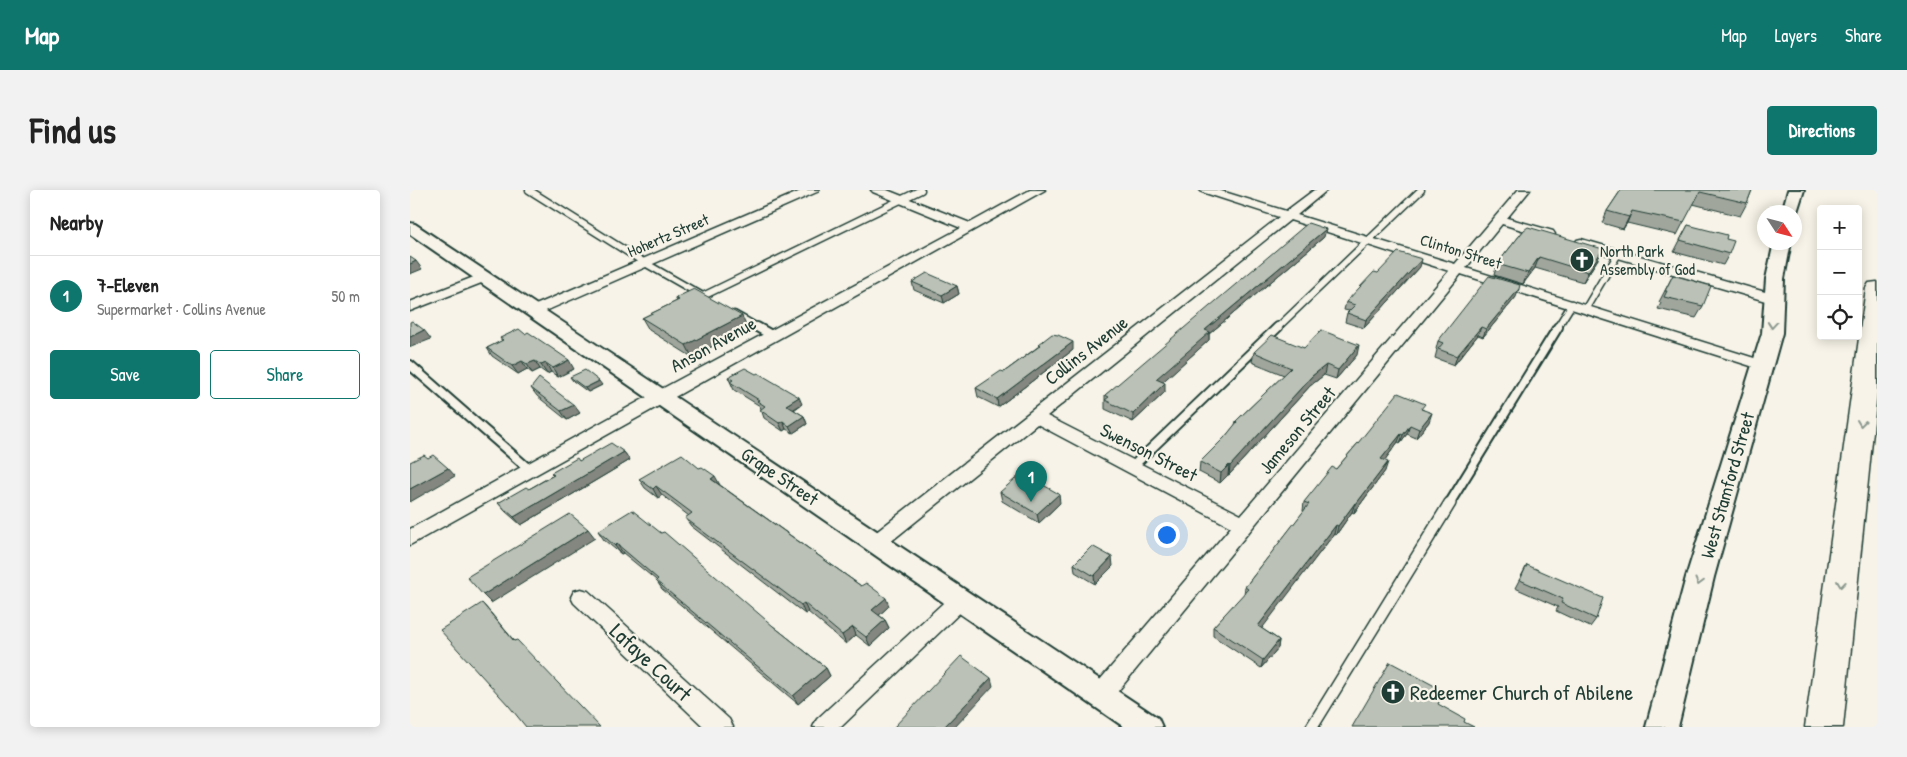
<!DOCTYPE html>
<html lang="en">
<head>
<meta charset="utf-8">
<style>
  body { margin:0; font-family:"Patrick Hand",sans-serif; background:#f2f2f2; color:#222 }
  .controls { position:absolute; right:15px; top:15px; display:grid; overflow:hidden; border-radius:5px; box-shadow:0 2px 12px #0003 }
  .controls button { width:45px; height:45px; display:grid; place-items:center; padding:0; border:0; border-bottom:1px solid #e0e0e0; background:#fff; color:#222; font:25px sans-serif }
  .compass { position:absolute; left:1347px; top:15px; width:45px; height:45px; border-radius:50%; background:#fff; box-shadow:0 2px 12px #0003; rotate:126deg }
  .you { position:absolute; left:756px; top:344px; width:18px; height:18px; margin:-12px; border:4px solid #fff; border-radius:50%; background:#1a73e8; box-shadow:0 0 0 8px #1a73e833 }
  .badge { display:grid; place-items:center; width:32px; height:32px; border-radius:50%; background:#0f766e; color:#fff; font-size:16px; font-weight:700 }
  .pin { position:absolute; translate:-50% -41px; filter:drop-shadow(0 1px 2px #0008) }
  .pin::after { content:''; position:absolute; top:26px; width:18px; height:15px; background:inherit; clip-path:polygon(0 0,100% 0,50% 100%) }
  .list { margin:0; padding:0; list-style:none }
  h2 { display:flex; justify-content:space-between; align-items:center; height:65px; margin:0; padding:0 20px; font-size:21px }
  h2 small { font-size:16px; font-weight:400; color:#767676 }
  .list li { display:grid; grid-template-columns:32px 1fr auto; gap:15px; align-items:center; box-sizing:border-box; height:80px; padding:0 20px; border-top:1px solid #e0e0e0 }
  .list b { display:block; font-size:19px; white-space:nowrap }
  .list p { margin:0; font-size:16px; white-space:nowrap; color:#767676 }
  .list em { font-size:16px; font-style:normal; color:#767676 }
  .actions { display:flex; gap:10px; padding:15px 20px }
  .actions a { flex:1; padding:11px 0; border:1px solid #0f766e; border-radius:5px; text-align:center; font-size:18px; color:#0f766e }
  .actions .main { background:#0f766e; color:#fff }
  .icon { flex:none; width:28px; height:28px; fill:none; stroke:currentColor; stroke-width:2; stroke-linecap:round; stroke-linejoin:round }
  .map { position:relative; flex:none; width:1467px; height:537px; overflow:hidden; border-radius:5px }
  header { display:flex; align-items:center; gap:30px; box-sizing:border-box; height:70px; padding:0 25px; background:#0f766e; color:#fff }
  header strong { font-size:24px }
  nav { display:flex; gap:28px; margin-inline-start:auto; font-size:18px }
  .intro { display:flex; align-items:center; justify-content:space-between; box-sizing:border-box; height:120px; padding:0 30px }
  h1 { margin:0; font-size:35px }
  .button { padding:12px 22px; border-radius:5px; background:#0f766e; color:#fff; font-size:18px; font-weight:700 }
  main { display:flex; gap:30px; padding:0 30px }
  aside { flex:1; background:#fff; border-radius:5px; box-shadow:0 2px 12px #0003 }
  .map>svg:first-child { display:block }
</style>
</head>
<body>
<header>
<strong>Map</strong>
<nav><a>Map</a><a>Layers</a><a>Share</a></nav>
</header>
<div class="intro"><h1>Find us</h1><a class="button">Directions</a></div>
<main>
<aside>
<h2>Nearby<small></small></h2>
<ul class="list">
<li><span class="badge">1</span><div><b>7-Eleven</b><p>Supermarket · Collins Avenue</p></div><em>50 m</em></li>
</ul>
<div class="actions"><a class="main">Save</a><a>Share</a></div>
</aside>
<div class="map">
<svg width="1467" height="537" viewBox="0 0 1467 537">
  <rect width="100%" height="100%" fill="#f7f3e8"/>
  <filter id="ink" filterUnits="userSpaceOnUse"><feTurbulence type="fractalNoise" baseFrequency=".02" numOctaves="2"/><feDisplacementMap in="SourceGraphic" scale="10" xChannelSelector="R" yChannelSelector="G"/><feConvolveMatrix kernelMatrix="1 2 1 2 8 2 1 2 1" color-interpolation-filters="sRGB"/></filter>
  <g filter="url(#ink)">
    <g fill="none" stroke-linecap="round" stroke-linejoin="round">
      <defs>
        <path id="service-far2" d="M119,0L235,73L291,105
          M293,106L511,0
          M1176,118L1208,64
          M324,124L349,138
          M867,138L1011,0
          M1147,138L1162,114"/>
        <path id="service-far1" d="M347,137L363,146
          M0,175L120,280
          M722,277L868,137
          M1039,314L1148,137"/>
        <path id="service" d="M902,537L1040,313"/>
        <path id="minor" d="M393,0H409L407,2L131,123H121L119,120L121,117Z
          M461,0H477L560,33L620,0H635L0,355V339L246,202L551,38L463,2Z
          M790,0H808L876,21L904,0H917L887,25L1045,74L1108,0H1120L1097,28L1143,41L1145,44L1143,47H1135L1092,34L1056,78L1357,172L1360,175L1357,178H1347L1051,84L699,512L691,515L683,512L680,505L683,498L821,337L627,234L474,357L467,359L460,357L457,352L460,347L869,27L792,2ZM880,30L1039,81L831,325L637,226Z
          M1171,49L1369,106L1371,109L1369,112H1359L1167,56L1165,53L1167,50Z
          M74,83L79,84L81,87L79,90L0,121V112Z
          M171,399L178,401L319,529L323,537H294L164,413L161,407L164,401Z
          M551,401L558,403L561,409L558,415L431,537H403L407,529L544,403Z"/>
        <path id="tertiary" d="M0,33L5,34L748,528L752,537H714L0,44Z"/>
        <path id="secondary" d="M1378,0H1394L1386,25L1384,22H1372Z
          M1364,52H1381L1374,89L1372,143L1304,387L1268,537H1236L1276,387L1352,143L1356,89Z"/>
        <path id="motorway" d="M1467,92V202L1433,537H1395L1456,98L1459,93Z"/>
      </defs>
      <use href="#service-far2" stroke="#1f3d34" stroke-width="9"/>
      <use href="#service-far1" stroke="#1f3d34" stroke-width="12"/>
      <use href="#service" stroke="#1f3d34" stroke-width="14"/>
      <use href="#minor" stroke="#1f3d34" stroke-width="3"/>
      <use href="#tertiary" stroke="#1f3d34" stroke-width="4"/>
      <use href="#secondary" stroke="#1f3d34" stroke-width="4"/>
      <use href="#motorway" stroke="#1f3d34" stroke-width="3"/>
      <use href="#service-far2" stroke="#f7f3e8" stroke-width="6"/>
      <use href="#service-far1" stroke="#f7f3e8" stroke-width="8"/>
      <use href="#service" stroke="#f7f3e8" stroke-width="11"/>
      <use href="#minor" fill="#f7f3e8" fill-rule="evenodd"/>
      <use href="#tertiary" fill="#f7f3e8" fill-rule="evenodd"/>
      <use href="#secondary" fill="#f7f3e8" fill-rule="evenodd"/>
      <use href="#motorway" fill="#f7f3e8" fill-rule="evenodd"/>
    </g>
    <path fill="#a1a69d" stroke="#1f3d34" d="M1211,0H1342L1337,13L1330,26L1283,14L1267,45L1217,33L1213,39L1192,33L1197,21Z
      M1278,35L1316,49L1319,64L1313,75L1264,62Z
      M1114,40L1188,69L1173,92L1125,78L1113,94L1084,85L1087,74Z
      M914,47L799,144V150L752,192L755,202L723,232L695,219V205Z
      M1010,77L954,138L935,132L937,123L939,121L934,120L936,112L968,83Z
      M1263,85L1293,116L1286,128L1248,119L1251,113L1249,112Z
      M502,92L547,96L549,104L534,113L504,100Z
      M1106,107L1073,147L1068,145L1044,175L1025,168L1027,160L1026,159L1028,151Z
      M265,108L337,138L282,167L239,140L232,128L267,111Z
      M90,148L164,179L148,187L141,182L137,184L130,179L122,183L117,179L108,184L82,166L77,158L92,151Z
      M629,154L663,160L588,217L568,207L566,198L594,182L629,156Z
      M894,158L947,165L926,189L914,185L900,196L819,285H818L810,293L789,282L790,272L815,247L825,235L826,231L874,185L842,172L844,162Z
      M160,187L192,195L178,202L163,191Z
      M318,187L392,214L384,220L394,226L397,234L383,243L376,239L373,241L354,228L350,216L324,200Z
      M121,198L170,223L157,230L127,206Z
      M1013,219L1019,232L1006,248L997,244L990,253L988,252L974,271L975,281L944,323L942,322L926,345L924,344L851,438L869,450L868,458L851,478L803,446V437L834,404L835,397L894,321H893L894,312L926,279L948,253Z
      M214,262L220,270L111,335L95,321L88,313L119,299L143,285L141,283L169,271Z
      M229,289L310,295L479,416L469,425L475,430L479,438L460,456L446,445L436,454L398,422L395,424L281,336L275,328L279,326L252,305L248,308L235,298Z
      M590,302L650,313L629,333L592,311Z
      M188,341L363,436L416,478L420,486L388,514L252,399L246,390L213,363L211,364L194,350Z
      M664,374L703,376L685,394L665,382Z
      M1117,375L1186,429L1180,437L1146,421L1148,417L1105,398Z"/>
    <path fill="#83877f" stroke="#1f3d34" d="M1222,21L1217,33L1213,39Z
      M916,39L914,47L799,144V150L746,198V189L795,140Z
      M1193,59L1188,69L1173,92L1178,82Z
      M1129,67L1125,78L1113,94L1118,83Z
      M1012,69L1010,77L954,138L956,130Z
      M6,71L12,79L0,84V74Z
      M547,96L549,104L534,113L532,105Z
      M1109,99L1106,107L1073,147L1076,139Z
      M332,126L337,138L282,167L276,155Z
      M1071,137L1068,145L1044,175L1047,166Z
      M14,140L21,149L1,157L0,156V147Z
      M663,152V160L588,217L587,209Z
      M949,155L947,165L926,189L928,180Z
      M159,170L164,179L148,187L143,178Z
      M112,171L117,179L108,184L102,176Z
      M125,171L130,179L122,183L117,174Z
      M136,173L141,182L137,184L131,175Z
      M916,175L914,185L900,196L819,285L820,276L902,186Z
      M189,191L192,195L178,202L175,198Z
      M755,193V202L723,232V224Z
      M389,207L392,214L379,222L376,215Z
      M164,215L170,223L157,230L151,221Z
      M1022,223L1019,232L1006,248L1009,239Z
      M394,226L397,234L383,243L379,236Z
      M373,231L376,239L373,241L369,233Z
      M1000,235L997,244L990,253L993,245Z
      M991,244L988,252L969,278L971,269Z
      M214,262L220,270L111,335L104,327Z
      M978,272L975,281L944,323L946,314Z
      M819,275L818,285L810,293L811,283Z
      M38,278L45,286L0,312V299Z
      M305,286L310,295L301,289Z
      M246,296L252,305L248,308L243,299Z
      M649,304L650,313L629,333L627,324Z
      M945,313L942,322L926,345L928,336Z
      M926,335L924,344L847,445L848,436Z
      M178,339L185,348L81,413L73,405Z
      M207,354L213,363L211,364L205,356Z
      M702,367L703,376L685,394L684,386Z
      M476,408L479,416L465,429L462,420Z
      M72,413L80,422L112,460L104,451Z
      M394,413L398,422L395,424L391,415Z
      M475,430L479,438L460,456L456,447Z
      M443,437L446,445L436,454L432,445Z
      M869,450L868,458L851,478L853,470Z
      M416,478L420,486L388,514L383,506Z
      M581,488L583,496L545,537H534Z"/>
    <path fill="#bbc1b6" stroke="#1f3d34" d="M1211,0H1342L1337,13L1290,2L1274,32L1222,21L1219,27L1197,21Z
      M898,33L916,39L795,140L800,142L746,189L755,193L723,224L695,210L699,207L695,205Z
      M1278,35L1317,45L1316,49L1324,51L1319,64L1270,50Z
      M1118,37L1193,59L1178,82L1129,67L1118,83L1087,74L1114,40Z
      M988,62L1012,69L956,130L937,123L945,115L936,112L964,82L968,83Z
      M0,67L6,71L0,74Z
      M517,83L547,96L532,105L502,92Z
      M1263,85L1301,96L1293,116L1254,107L1257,101H1255Z
      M1079,86L1110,95L1109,99L1076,139L1071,137L1047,166L1028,159L1033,153L1028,151Z
      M284,99L332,126L276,155L232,128L269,110L265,108Z
      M2,131L14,140L0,147V132Z
      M109,139L115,144L118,142L159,170L143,178L136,173L131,175L125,171L117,174L112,171L102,176L77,158L93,150L90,148Z
      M911,140L949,155L928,180L916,175L902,186L820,276L819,275L811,283L790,272L815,247L827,232L826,231L881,178L844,162L862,145L894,158Z
      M642,144L648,145L663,152L587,209L566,198L591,181L594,182L631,155L629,154Z
      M335,178L346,184L348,183L389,207L376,215L394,226L379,236L373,231L369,233L350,220L355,216L347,211L349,210L320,192L323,190L318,187Z
      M175,180L189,191L175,198L160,187Z
      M129,188L164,215L151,221L121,198Z
      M988,203L1015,214L1011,219L1022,223L1009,239L1000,235L993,245L991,244L971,269L978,272L946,314L945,313L928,336L926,335L848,436L869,450L853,470L803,437L838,399L835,397L899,314L894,312L922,277L926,279L948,253Z
      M201,253L214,262L104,327L88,313L116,297L119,299L144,285L141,283L167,268L169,271Z
      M272,264L289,278L292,277L305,286L301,289L451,396L456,393L476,408L462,420L475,430L456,447L443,437L432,445L394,413L391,415L275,328L282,323L246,296L243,299L229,289Z
      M14,265L18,268L23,265L38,278L0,299V272Z
      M612,283L649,304L627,324L590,302Z
      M222,320L251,343L254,342L363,436L416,478L383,506L246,391L248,389L207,354L205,356L188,341Z
      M160,324L178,339L73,405L57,387Z
      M682,356L702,367L684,386L664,374Z
      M1117,375L1193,408L1186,429L1151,413L1153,409L1110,390Z
      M72,413L104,451L107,450L190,537H116L99,516L30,440Z
      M551,466L581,488L534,537H484Z
      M980,472L1034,501L1028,514L1055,529L1054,532L1064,537H942Z"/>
    <defs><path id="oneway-chevron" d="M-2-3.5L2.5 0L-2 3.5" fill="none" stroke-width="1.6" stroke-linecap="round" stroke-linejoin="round" transform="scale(1.25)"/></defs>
    <g stroke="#8b988e">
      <use href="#oneway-chevron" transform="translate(1362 135) rotate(95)"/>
      <use href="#oneway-chevron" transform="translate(1451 233) rotate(97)"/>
      <use href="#oneway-chevron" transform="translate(1289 392) rotate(105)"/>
      <use href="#oneway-chevron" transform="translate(1431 394) rotate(97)"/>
    </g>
  </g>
  <defs>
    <symbol id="church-disc" viewBox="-11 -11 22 22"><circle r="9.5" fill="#1f3d34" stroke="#f7f3e8"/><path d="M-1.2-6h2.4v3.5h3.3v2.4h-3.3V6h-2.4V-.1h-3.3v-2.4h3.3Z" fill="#fff"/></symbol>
  </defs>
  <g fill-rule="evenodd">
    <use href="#church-disc" x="1158" y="56" width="28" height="28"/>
    <use href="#church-disc" x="969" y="488" width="28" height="28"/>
  </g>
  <g text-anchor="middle" stroke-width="4.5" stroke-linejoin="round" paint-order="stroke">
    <g font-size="16" fill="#1f3d34" stroke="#f7f3e8">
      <text transform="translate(258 45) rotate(-23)" y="6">Hohertz Street</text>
      <text transform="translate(1051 61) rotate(17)" y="6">Clinton Street</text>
    </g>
    <g font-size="16" fill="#1f3d34" stroke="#f7f3e8" text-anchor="start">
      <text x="1190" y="67">North Park<tspan x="1190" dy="18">Assembly of God</tspan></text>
    </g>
    <g font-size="19" fill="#1f3d34" stroke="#f7f3e8">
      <text transform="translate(303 154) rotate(-29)" y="7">Anson Avenue</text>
      <text transform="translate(676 160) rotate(-38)" y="7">Collins Avenue</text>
      <text transform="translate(887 240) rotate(-50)" y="7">Jameson Street</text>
      <text transform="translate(739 262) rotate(27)" y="7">Swenson Street</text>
      <text transform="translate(370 286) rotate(34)" y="7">Grape Street</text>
      <text transform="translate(1317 295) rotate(-74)" y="7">West Stamford Street</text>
    </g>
    <g font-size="22" fill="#1f3d34" stroke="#f7f3e8">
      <text transform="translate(241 472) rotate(43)" y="8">Lafaye Court</text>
    </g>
    <g font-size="22" fill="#1f3d34" stroke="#f7f3e8" text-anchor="start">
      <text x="1000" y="510">Redeemer Church of Abilene</text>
    </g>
  </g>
</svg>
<div class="controls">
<button>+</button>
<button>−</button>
<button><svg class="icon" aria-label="locate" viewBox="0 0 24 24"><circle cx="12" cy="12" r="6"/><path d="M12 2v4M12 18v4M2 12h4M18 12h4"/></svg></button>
</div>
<svg class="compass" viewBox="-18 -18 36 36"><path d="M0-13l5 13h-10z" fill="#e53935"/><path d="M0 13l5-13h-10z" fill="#767676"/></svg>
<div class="you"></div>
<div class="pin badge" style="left:621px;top:312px">1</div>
</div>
</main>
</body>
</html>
